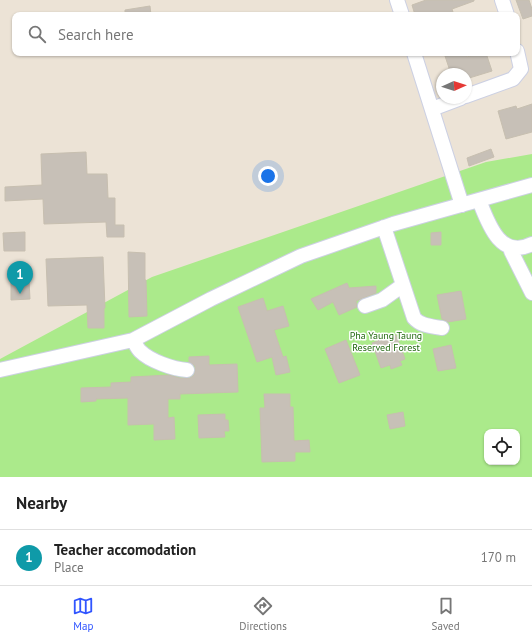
<!DOCTYPE html>
<html lang="en">
<head>
<meta charset="utf-8">
<style>
  body { margin:0; font-family:"PT Sans",sans-serif; background:#f2f2f2; color:#222 }
  .controls { position:absolute; right:12px; bottom:12px; display:grid; overflow:hidden; border-radius:8px; box-shadow:0 1px 3px #0004 }
  .controls button { width:36px; height:36px; display:grid; place-items:center; padding:0; border:0; border-bottom:1px solid #e0e0e0; background:#fff; color:#222; font:20px sans-serif }
  .compass { position:absolute; left:436px; top:68px; width:36px; height:36px; border-radius:50%; background:#fff; box-shadow:0 1px 3px #0004; rotate:87deg }
  .you { position:absolute; left:268px; top:176px; width:14px; height:14px; margin:-10px; border:3px solid #fff; border-radius:50%; background:#1a73e8; box-shadow:0 0 0 6px #1a73e833 }
  .badge { display:grid; place-items:center; width:26px; height:26px; border-radius:50%; background:#3055ff; color:#fff; font-size:13px; font-weight:700 }
  .pin { position:absolute; translate:-50% -33px; filter:drop-shadow(0 1px 2px #0008) }
  .pin::after { content:''; position:absolute; top:21px; width:14px; height:12px; background:inherit; clip-path:polygon(0 0,100% 0,50% 100%) }
  .list { margin:0; padding:0; list-style:none }
  h2 { display:flex; justify-content:space-between; align-items:center; height:52px; margin:0; padding:0 16px; font-size:17px }
  h2 small { font-size:13px; font-weight:400; color:#767676 }
  .list li { display:grid; grid-template-columns:26px 1fr auto; gap:12px; align-items:center; box-sizing:border-box; height:56px; padding:0 16px; border-top:1px solid #e0e0e0 }
  .list b { display:block; font-size:15px; white-space:nowrap }
  .list p { margin:0; font-size:13px; white-space:nowrap; color:#767676 }
  .list em { font-size:13px; font-style:normal; color:#767676 }
  .icon { flex:none; width:22px; height:22px; fill:none; stroke:currentColor; stroke-width:2; stroke-linecap:round; stroke-linejoin:round }
  .map { position:relative; flex:none; width:532px; height:477px; overflow:hidden }
  .search { position:absolute; background:#fff; box-shadow:0 1px 3px #0004; left:12px; right:12px; top:12px; height:44px; display:flex; align-items:center; gap:10px; box-sizing:border-box; padding:0 14px; border-radius:8px; color:#767676; font-size:15px }
  .sheet { height:108px; background:#fff }
  nav { display:flex; justify-content:space-around; align-items:center; box-sizing:border-box; height:56px; border-top:1px solid #e0e0e0; background:#fff; font-size:11px; color:#767676 }
  nav a { display:grid; justify-items:center; gap:2px }
  nav .on { color:#3055ff }
  .map>svg:first-child { display:block }
</style>
</head>
<body>
<div class="map">
<svg width="532" height="477" viewBox="0 0 532 477">
  <rect width="100%" height="100%" fill="#ece3d6"/>
  <path fill="#abea8b" fill-rule="evenodd" d="M532,154V477H0V359L152,277L486,162ZM487,432H517V462H487Z"/>
  <path fill="#c7c0b7" stroke="#c7bfb0" d="M426,0H474V1L452,9L454,15H415L412,5Z
    M516,0H529L532,9V16L523,19Z
    M150,6L151,15H125V10Z
    M444,53H467V57L479,53H486L492,71L466,79V74H451Z
    M532,104V132L506,139L498,111L516,106L517,109Z
    M491,149L494,157L469,166L467,158Z
    M86,152L87,174H107L108,198H115V225H124V237H107L106,222L44,224L43,199L5,201V187L42,185L41,154Z
    M25,232V251H4L3,233Z
    M441,232V245H431V233Z
    M128,252L145,253V280H146L147,316L129,317Z
    M103,257L105,308H104V328H88L87,305L48,306L46,259Z
    M11,280H29L30,299L11,300Z
    M347,283L349,288L376,286V293L356,301L357,307L339,315L333,302L318,310L311,299Z
    M461,291L466,319L448,322L442,319L437,295Z
    M263,298L267,311L283,306L289,326L274,330L283,357L286,356L290,372L276,375L272,357L257,362L238,307Z
    M386,333L387,338L396,335L405,359L400,361L402,365L391,369L390,365L381,368L372,343L378,341L376,337Z
    M346,340L360,375L339,383L325,349Z
    M451,345L456,368L438,371L433,349Z
    M209,356V365L237,364L238,392L180,394V399H168V418L174,417L175,439L154,440V424L128,425V398L96,399V401L81,402V388L111,387V383L131,382V377L169,375L180,378H190L194,375L195,371V366L189,362V357Z
    M264,394H290V407H293L294,441L309,440L310,452H295V461L262,462L260,408H265Z
    M403,412L405,426L390,429L387,415Z
    M225,414V420H228L229,431H224L225,437L199,438L198,415Z"/>
  <g fill="none" stroke-linecap="round" stroke-linejoin="round">
    <defs>
      <path id="minor" d="M397,0L402,15
        M502,0L507,15
        M414,53L462,205
        M466,96L513,79L521,69L517,51
        M432,109L461,98
        M479,200C488,223 500,260 532,244
        M384,227L414,318C421,326 431,326 442,328
        M511,247V251L532,293
        M365,306L382,300L403,285
        M133,340C135,343 137,348 140,351C150,361 173,369 187,370
        M0,370L133,340L211,299L301,256L393,224L532,185"/>
    </defs>
    <use href="#minor" stroke="#ccd0e3" stroke-width="16"/>
    <use href="#minor" stroke="#fff" stroke-width="14"/>
  </g>
  <g text-anchor="middle" stroke-width="3" stroke-linejoin="round" paint-order="stroke">
    <g font-size="10" fill="#236a11" stroke="#fff">
      <text x="386" y="339">Pha Yaung Taung<tspan x="386" dy="12">Reserved Forest</tspan></text>
    </g>
  </g>
</svg>
<div class="controls">
<button><svg class="icon" aria-label="locate" viewBox="0 0 24 24"><circle cx="12" cy="12" r="6"/><path d="M12 2v4M12 18v4M2 12h4M18 12h4"/></svg></button>
</div>
<svg class="compass" viewBox="-18 -18 36 36"><path d="M0-13l5 13h-10z" fill="#e53935"/><path d="M0 13l5-13h-10z" fill="#767676"/></svg>
<div class="you"></div>
<div class="pin badge" style="left:20px;top:294px;background:#0f9aa8">1</div>
<div class="search"><svg class="icon" aria-label="search" viewBox="0 0 24 24"><circle cx="10" cy="10" r="6"/><path d="M15 15l6 6"/></svg>Search here</div>
</div>
<section class="sheet">
<h2>Nearby<small></small></h2>
<ul class="list">
<li><span class="badge" style="background:#0f9aa8">1</span><div><b>Teacher accomodation</b><p>Place</p></div><em>170 m</em></li>
</ul>
</section>
<nav>
<a class="on"><svg class="icon" aria-label="map" viewBox="0 0 24 24"><path d="M3 6l6-2 6 2 6-2v14l-6 2-6-2-6 2zM9 4v14M15 6v14"/></svg>Map</a>
<a><svg class="icon" aria-label="directions" viewBox="0 0 24 24"><path d="M12 3l9 9-9 9-9-9zM9 14v-3h6M13 9l2 2-2 2"/></svg>Directions</a>
<a><svg class="icon" aria-label="saved" viewBox="0 0 24 24"><path d="M7 4h10v16l-5-4-5 4z"/></svg>Saved</a>
</nav>
</body>
</html>
